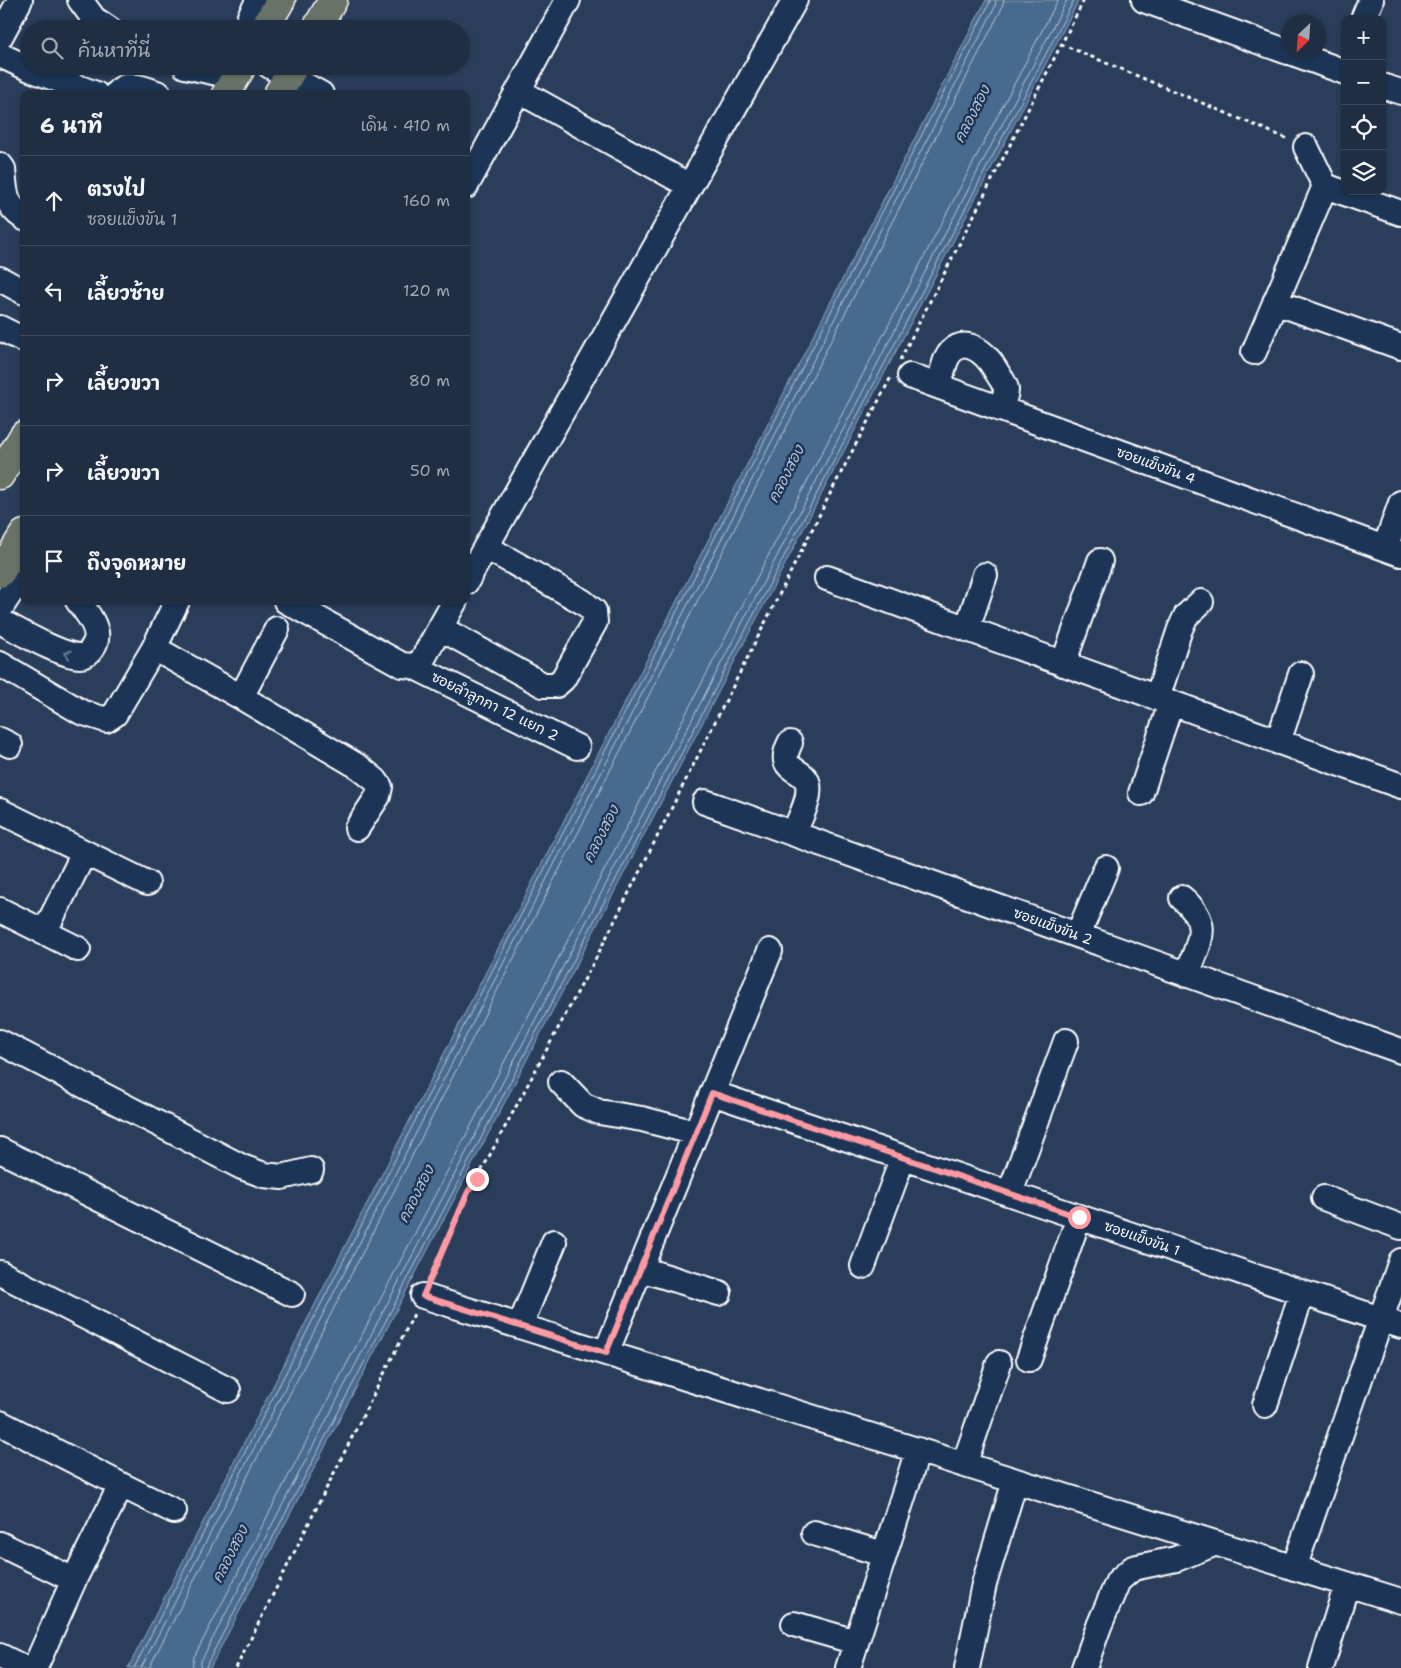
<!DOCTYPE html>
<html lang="th">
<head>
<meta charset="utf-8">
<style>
  body { margin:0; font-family:"Shantell Sans","Playpen Sans Thai",sans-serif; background:#28364b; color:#f1f3f6 }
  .controls { position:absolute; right:15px; top:15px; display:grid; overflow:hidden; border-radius:10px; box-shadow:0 1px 4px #0004 }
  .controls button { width:45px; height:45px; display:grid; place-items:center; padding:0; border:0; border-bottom:1px solid #3d4a5d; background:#202e44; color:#f1f3f6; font:25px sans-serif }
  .compass { position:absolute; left:1281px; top:15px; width:45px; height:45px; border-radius:50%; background:#202e44; box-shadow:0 1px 4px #0004; rotate:205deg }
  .stop { position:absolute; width:15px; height:15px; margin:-11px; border:4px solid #ff9aa2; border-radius:50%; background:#fff }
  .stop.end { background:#ff9aa2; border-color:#fff; box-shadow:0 1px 5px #0008 }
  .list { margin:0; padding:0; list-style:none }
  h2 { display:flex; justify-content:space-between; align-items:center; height:65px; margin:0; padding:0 20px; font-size:21px }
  h2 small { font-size:16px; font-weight:400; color:#a2a8b2 }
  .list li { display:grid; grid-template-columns:32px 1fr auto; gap:15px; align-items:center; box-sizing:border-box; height:90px; padding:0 20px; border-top:1px solid #3d4a5d }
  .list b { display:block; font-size:19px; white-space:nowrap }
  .list p { margin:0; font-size:16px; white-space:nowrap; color:#a2a8b2 }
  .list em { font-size:16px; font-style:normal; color:#a2a8b2 }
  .icon { flex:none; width:28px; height:28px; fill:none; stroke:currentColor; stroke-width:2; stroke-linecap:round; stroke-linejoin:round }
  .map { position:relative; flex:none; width:1401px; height:1668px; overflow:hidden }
  .search { position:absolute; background:#202e44; box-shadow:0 1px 4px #0004; left:20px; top:20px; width:450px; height:55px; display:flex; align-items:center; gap:12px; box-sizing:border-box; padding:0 18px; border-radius:28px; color:#a2a8b2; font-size:19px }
  .panel { position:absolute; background:#202e44; box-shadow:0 1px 4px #0004; left:20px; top:90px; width:450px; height:515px; border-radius:10px }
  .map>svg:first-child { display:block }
</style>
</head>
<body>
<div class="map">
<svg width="1401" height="1668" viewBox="0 0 1401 1668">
  <rect width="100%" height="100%" fill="#2a3e5b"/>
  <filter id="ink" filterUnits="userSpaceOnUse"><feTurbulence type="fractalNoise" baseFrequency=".02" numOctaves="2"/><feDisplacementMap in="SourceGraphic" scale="10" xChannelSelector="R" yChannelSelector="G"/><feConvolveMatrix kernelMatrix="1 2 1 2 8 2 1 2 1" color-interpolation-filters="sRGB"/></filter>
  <g filter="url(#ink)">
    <path fill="#496a8f" stroke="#92a6bc" d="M986,0H1079L210,1668H128Z"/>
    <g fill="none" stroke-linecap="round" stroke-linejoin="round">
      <path stroke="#b6c3d2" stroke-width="1" d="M134,1668L989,4L990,0
        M141,1668L995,7L996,0
        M149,1668L1001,10L1004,0
        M192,1668L194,1657L1058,0
        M200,1668L201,1661L1067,0
        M206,1668L207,1664L1074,0"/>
      <defs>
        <path id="minor" d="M80,0L94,19L109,29
          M1144,0L1288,52
          M250,16L259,0
          M1363,19L1371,0
          M0,37L20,0
          M1290,52L1345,72
          M0,55L30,69L96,94
          M185,66L236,77
          M270,66L321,94
          M1382,86L1401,92
          M519,91L690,186
          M116,94C126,80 146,89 159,94
          M0,165L3,169C5,192 4,204 24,218
          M466,186L568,0
          M1325,186L1401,213
          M0,279L24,292
          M1275,302L1401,347
          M0,328L24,340
          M1254,352L1325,186L1306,147
          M910,376L1401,554
          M938,386C941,378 943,368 946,360C959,332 985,350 995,369C998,375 1006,384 1006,390C1006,396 1002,404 1000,409
          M1385,548L1401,503
          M827,578L1401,786
          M466,582L795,0
          M286,601L402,665L413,666L421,662L455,601
          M0,609L24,572
          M0,621C15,629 71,662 85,655C90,653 93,647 95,643C101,630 86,611 78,601
          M440,628L543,685H556L563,679L595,622L594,611L583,602L486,547
          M967,629L985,575
          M154,648L177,601
          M0,664L81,712L106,720L115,714L154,648L241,697L359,767L375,780L380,787L378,796L357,828
          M1063,664L1100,561
          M413,666L577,747
          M241,697L277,629
          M1157,698L1180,629L1186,616L1201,602
          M0,740L10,745
          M1278,742L1301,674
          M790,743C775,773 803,766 808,784C811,800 799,819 794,833
          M1141,793L1171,703
          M705,802L1401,1051
          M0,811L147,883
          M1182,898C1213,925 1199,941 1187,975
          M0,910L78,949
          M44,933L84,853
          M1078,935L1106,868
          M0,1042L242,1167L264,1175L282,1177L311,1170
          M561,1082L583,1105L599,1112L642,1119L696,1133
          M712,1093L1401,1326
          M0,1150L292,1294
          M1010,1193L1066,1041
          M1324,1198L1401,1227
          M863,1266L903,1157
          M641,1269L719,1293
          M0,1273L228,1390
          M423,1296L1401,1601
          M520,1326L554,1242
          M606,1353L770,951
          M1029,1359L1079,1217
          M1265,1405L1302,1293
          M0,1423L121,1485L74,1580L37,1663L32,1667H22L0,1656
          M964,1465L999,1363
          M121,1485L174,1511
          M814,1533L883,1554
          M0,1544L74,1580
          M1294,1568L1401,1261
          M794,1624L856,1642
          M848,1668L918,1450
          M967,1668L984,1584L1015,1481
          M1084,1668L1099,1626L1118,1581L1133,1568L1176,1559L1216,1543
          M1321,1668L1347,1584"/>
        <path id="major" d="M264,29L281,0
          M316,29L333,0
          M226,94L242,66
          M278,94L294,66
          M0,475L24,435
          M0,573L24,534"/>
      </defs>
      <use href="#minor" stroke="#fff" stroke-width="28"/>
      <use href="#major" stroke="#fff" stroke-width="31"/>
      <path stroke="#fff" stroke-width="3" stroke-dasharray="4 4" stroke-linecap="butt" d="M1061,44L1288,139
        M900,360L1084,0
        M430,1279L468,1191L477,1179L597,956L831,492L891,377
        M236,1668L415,1312"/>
      <use href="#minor" stroke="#1d3557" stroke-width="24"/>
      <use href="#major" stroke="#687266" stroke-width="28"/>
    </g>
    <defs><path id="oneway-chevron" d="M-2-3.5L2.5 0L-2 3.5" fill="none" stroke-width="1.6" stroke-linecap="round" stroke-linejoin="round" transform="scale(1.25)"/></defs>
    <use stroke="#6c7c92" href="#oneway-chevron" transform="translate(68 654) rotate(-163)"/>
  </g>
  <g fill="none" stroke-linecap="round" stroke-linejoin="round" filter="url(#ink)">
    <path stroke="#ff9aa2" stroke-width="6" d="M477,1179L468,1192L423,1296L606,1353L712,1093L1079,1217"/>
  </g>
  <g text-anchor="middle" stroke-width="5" stroke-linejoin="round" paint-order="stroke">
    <g font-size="14" fill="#fff" stroke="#1d3557">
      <text transform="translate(1156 465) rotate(20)" y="5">ซอยแข็งขัน 4</text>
      <text transform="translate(495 706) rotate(26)" y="5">ซอยลําลูกกา 12 แยก 2</text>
      <text transform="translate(1053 926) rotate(20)" y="5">ซอยแข็งขัน 2</text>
      <text transform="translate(1142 1238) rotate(19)" y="5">ซอยแข็งขัน 1</text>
    </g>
    <g font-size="15" font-style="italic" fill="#b6c3d2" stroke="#1d3557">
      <text transform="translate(972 114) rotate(-63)" y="5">คลองสอง</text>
      <text transform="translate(786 474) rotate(-63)" y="5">คลองสอง</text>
      <text transform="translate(601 834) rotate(-63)" y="5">คลองสอง</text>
      <text transform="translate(416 1194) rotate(-63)" y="5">คลองสอง</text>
      <text transform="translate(230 1554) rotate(-63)" y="5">คลองสอง</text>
    </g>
  </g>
</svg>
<div class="controls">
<button>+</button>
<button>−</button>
<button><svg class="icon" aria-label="locate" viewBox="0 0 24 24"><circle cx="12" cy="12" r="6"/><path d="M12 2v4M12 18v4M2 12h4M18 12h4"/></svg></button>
<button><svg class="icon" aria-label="layers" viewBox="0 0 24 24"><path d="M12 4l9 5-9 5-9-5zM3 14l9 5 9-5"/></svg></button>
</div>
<svg class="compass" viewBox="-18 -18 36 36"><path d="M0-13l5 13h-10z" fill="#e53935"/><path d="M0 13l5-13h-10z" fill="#a2a8b2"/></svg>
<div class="stop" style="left:1079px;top:1217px"></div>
<div class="stop end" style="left:477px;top:1179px"></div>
<div class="search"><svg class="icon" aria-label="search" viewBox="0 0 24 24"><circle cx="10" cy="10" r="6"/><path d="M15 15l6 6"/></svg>ค้นหาที่นี่</div>
<section class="panel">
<h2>6 นาที<small>เดิน · 410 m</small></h2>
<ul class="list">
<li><svg class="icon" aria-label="ahead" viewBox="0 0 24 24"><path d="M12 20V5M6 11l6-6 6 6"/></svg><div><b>ตรงไป</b><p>ซอยแข็งขัน 1</p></div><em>160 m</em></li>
<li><svg class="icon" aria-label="left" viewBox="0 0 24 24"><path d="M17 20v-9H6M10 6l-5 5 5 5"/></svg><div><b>เลี้ยวซ้าย</b></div><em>120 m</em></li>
<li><svg class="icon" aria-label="right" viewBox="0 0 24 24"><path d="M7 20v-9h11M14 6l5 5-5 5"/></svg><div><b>เลี้ยวขวา</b></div><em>80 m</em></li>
<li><svg class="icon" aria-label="right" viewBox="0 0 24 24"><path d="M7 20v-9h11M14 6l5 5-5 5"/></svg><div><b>เลี้ยวขวา</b></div><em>50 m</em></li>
<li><svg class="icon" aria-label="arrive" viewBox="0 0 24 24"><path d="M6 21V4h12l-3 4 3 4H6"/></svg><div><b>ถึงจุดหมาย</b></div></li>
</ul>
</section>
</div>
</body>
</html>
